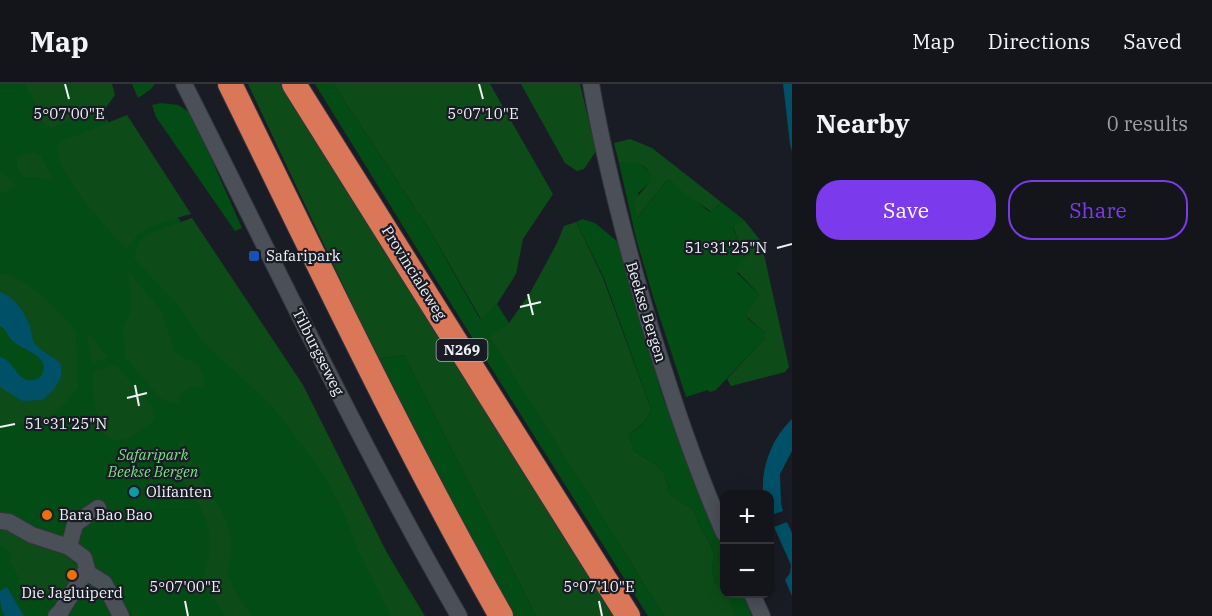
<!DOCTYPE html>
<html lang="en">
<head>
<meta charset="utf-8">
<style>
  body { margin:0; font-family:"IBM Plex Serif",serif; background:#1c1e24; color:#f1f3f6 }
  .controls { position:absolute; right:18px; bottom:18px; display:grid; overflow:hidden; border-radius:12px; box-shadow:0 3px 15px #0003 }
  .controls button { width:54px; height:54px; display:grid; place-items:center; padding:0; border:0; border-bottom:2px solid #32343a; background:#13151b; color:#f1f3f6; font:30px sans-serif }
  .list { margin:0; padding:0; list-style:none }
  h2 { display:flex; justify-content:space-between; align-items:center; height:78px; margin:0; padding:0 24px; font-size:26px }
  h2 small { font-size:20px; font-weight:400; color:#9d9fa3 }
  .actions { display:flex; gap:12px; padding:18px 24px }
  .actions a { flex:1; padding:14px 0; border:2px solid #7c3aed; border-radius:24px; text-align:center; font-size:21px; color:#7c3aed }
  .actions .main { background:#7c3aed; color:#fff }
  .map { position:relative; flex:none; width:792px; height:532px; overflow:hidden }
  header { display:flex; align-items:center; gap:36px; box-sizing:border-box; height:84px; padding:0 30px; background:#13151b; border-bottom:2px solid #32343a }
  header strong { font-size:28px }
  nav { display:flex; gap:33px; margin-inline-start:auto; font-size:21px }
  main { display:flex }
  aside { flex:1; background:#13151b }
  .map>svg:first-child { display:block }
</style>
</head>
<body>
<header>
<strong>Map</strong>
<nav><a>Map</a><a>Directions</a><a>Saved</a></nav>
</header>
<main>
<div class="map">
<svg width="792" height="532" viewBox="0 0 792 532">
  <rect width="100%" height="100%" fill="#191c24"/>
  <path fill="#044c15" d="M0,0H94L105,33L179,135L309,339L425,532H0Z
    M132,0H155L151,5L138,14Z
    M315,0H333L429,145L480,235L497,220L509,239L490,253L664,532H648L466,244Z
    M161,19L178,21L191,29L242,144L235,147L156,33L152,21Z
    M630,77C641,79 650,85 653,96L638,109V133L666,97L670,96L707,126L712,128L721,118L744,136L733,144L741,162L750,170L737,189L758,209L759,212L747,234L765,249V254L716,306L710,308L708,306L686,313L654,216L636,154L619,79Z
    M582,135L595,139L618,158L662,311L724,465V507L715,498L712,485L714,470L709,457L700,443L694,426L670,410L664,389L658,382L634,367L629,350C639,344 648,337 651,325L604,194L576,138Z
    M404,271L536,532H514L455,425L378,275Z
    M727,510H743L752,532H736Z"/>
  <path fill="#0d4c19" d="M24,0H112L115,11L105,25L51,44L42,38L32,13Z
    M248,0H284L617,532H536L404,271L378,275Z
    M333,0H490L553,110L523,155L516,190L497,220L481,235L429,145Z
    M521,0H580L596,67L584,85L577,87L565,79Z
    M127,31L191,130C174,135 154,139 139,150C133,154 132,161 126,165C104,140 60,96 57,63L62,57Z
    M630,55L652,64L721,118L712,128L686,111L670,96L666,97L637,134L634,116L652,96C649,79 633,77 619,79L614,59Z
    M33,68L40,71L54,96C43,93 33,95 22,92L17,83V73Z
    M0,89L14,98L15,103L0,110Z
    M192,134L303,301L393,481L424,532H391L358,466L342,425L320,385L273,323L200,255L183,227L134,174L138,159L148,150Z
    M744,136L761,157L789,283L785,288L731,302L727,295L765,254V249L747,233L746,229L759,212L758,209L735,185L750,170L741,162L733,143Z
    M576,138L603,194L651,325C648,337 638,344 629,350L634,367L658,382L664,389L670,410L694,426L700,443L709,457L714,470L712,485L715,498L724,507V510L729,512L736,532H664L489,252L509,239L530,209L557,159L564,142Z
    M129,188L161,226L175,268L186,275L197,280L204,294L203,304L192,302L179,312L180,318H169L160,314L124,272C128,262 120,254 123,244C124,240 128,236 129,231C133,218 128,202 129,188Z
    M0,189C32,195 54,224 76,247L78,304L57,328L43,335L0,343V303L22,317L43,316L49,270C46,267 40,265 37,262C32,257 32,250 30,244C27,230 14,213 0,208Z
    M86,248H87L109,274L92,279Z
    M116,281L150,320L155,329L154,336C146,343 136,350 127,354C93,369 93,305 93,287Z
    M180,355L224,432L232,458L228,491L240,516L252,532H226C220,523 208,511 205,500C202,486 211,472 210,458C209,434 193,408 178,391Z
    M0,441L56,465L78,483L80,488L65,506L57,509L16,498L20,495L9,477L11,471L7,465L0,462Z"/>
  <path fill="#005067" d="M783,0H792V68L790,60Z
    M0,208C13,212 24,227 29,240C32,247 31,257 37,262C43,268 54,273 61,280V293L54,305L43,316L22,317L0,303V273C13,276 15,293 28,296C32,297 38,296 41,292C53,273 24,266 15,259C9,255 7,246 0,242Z
    M792,335V367L780,390L781,420L783,427L771,431L770,410H763C761,383 772,354 792,335Z
    M787,438L792,449V512L785,496L790,489L791,481L774,443Z
    M7,503L24,532H5C0,523 0,517 0,507Z"/>
  <g fill="none" stroke-linecap="round" stroke-linejoin="round">
    <defs>
      <path id="minor" d="M184,0C274,178 359,359 459,532
        M591,0C605,81 626,160 649,239C671,310 694,381 724,449
        M0,437L9,438L32,451L69,463
        M86,488L104,499L121,532
        M752,510L762,532
        M56,532L61,527L87,485L84,474L69,463L75,440L98,424"/>
      <path id="highway" d="M230,0C318,179 403,359 501,532
        M294,0L628,532"/>
    </defs>
    <use href="#minor" stroke="#34353c" stroke-width="18"/>
    <use href="#highway" stroke="#34353c" stroke-width="26"/>
    <use href="#minor" stroke="#4b4f58" stroke-width="16"/>
    <use href="#highway" stroke="#da7758" stroke-width="24"/>
  </g>
  <path fill="none" stroke="#eff1f7" stroke-width="2" d="M65,0L69,15M479,0L483,15M777,164L792,160M528,210L533,231M520,223L541,218M135,301L139,322M127,314L147,309M0,343L15,340M185,517L188,532M599,517L602,532"/>
  <rect fill="#1a4fb4" stroke="#191c24" stroke-width="2" x="248" y="166" width="12" height="12" rx="3"/>
  <circle fill="#0f9aa8" stroke="#191c24" stroke-width="2" cx="134" cy="408" r="6"/>
  <g fill="#e8710a" stroke="#191c24" stroke-width="2">
    <circle cx="47" cy="431" r="6"/>
    <circle cx="72" cy="491" r="6"/>
  </g>
  <g text-anchor="middle" stroke-width="4.5" stroke-linejoin="round" paint-order="stroke">
    <rect fill="#191c24" stroke="#afb1b8" stroke-width="1.5" x="436.5" y="255" width="51" height="22" rx="4.5"/>
    <g font-size="14" font-weight="bold" fill="#eff1f7">
      <text x="462" y="271">N269</text>
    </g>
    <g font-size="15" fill="#eff1f7" stroke="#191c24" text-anchor="start">
      <text x="266" y="177">Safaripark</text>
      <text x="146" y="413">Olifanten</text>
      <text x="59" y="436">Bara Bao Bao</text>
      <text x="72" y="514" text-anchor="middle">Die Jagluiperd</text>
    </g>
    <g font-size="15" fill="#eff1f7" stroke="#191c24">
      <text transform="translate(414 189) rotate(58)" y="5">Provincialeweg</text>
      <text transform="translate(646 228) rotate(73)" y="5">Beekse Bergen</text>
      <text transform="translate(318 268) rotate(63)" y="5">Tilburgseweg</text>
    </g>
    <g font-size="15" font-style="italic" fill="#7adf84" stroke="#191c24">
      <text x="153" y="376">Safaripark<tspan x="153" dy="17">Beekse Bergen</tspan></text>
    </g>
  </g>
  <g font-size="15" text-anchor="middle" fill="#eff1f7" stroke="#191c24" stroke-width="4.5" stroke-linejoin="round" paint-order="stroke">
    <text x="69" y="35">5°07'00"E</text>
    <text x="483" y="35">5°07'10"E</text>
    <text x="726" y="169">51°31'25"N</text>
    <text x="66" y="345">51°31'25"N</text>
    <text x="185" y="508">5°07'00"E</text>
    <text x="599" y="508">5°07'10"E</text>
  </g>
</svg>
<div class="controls">
<button>+</button>
<button>−</button>
</div>
</div>
<aside>
<h2>Nearby<small>0 results</small></h2>
<ul class="list">
</ul>
<div class="actions"><a class="main">Save</a><a>Share</a></div>
</aside>
</main>
</body>
</html>
